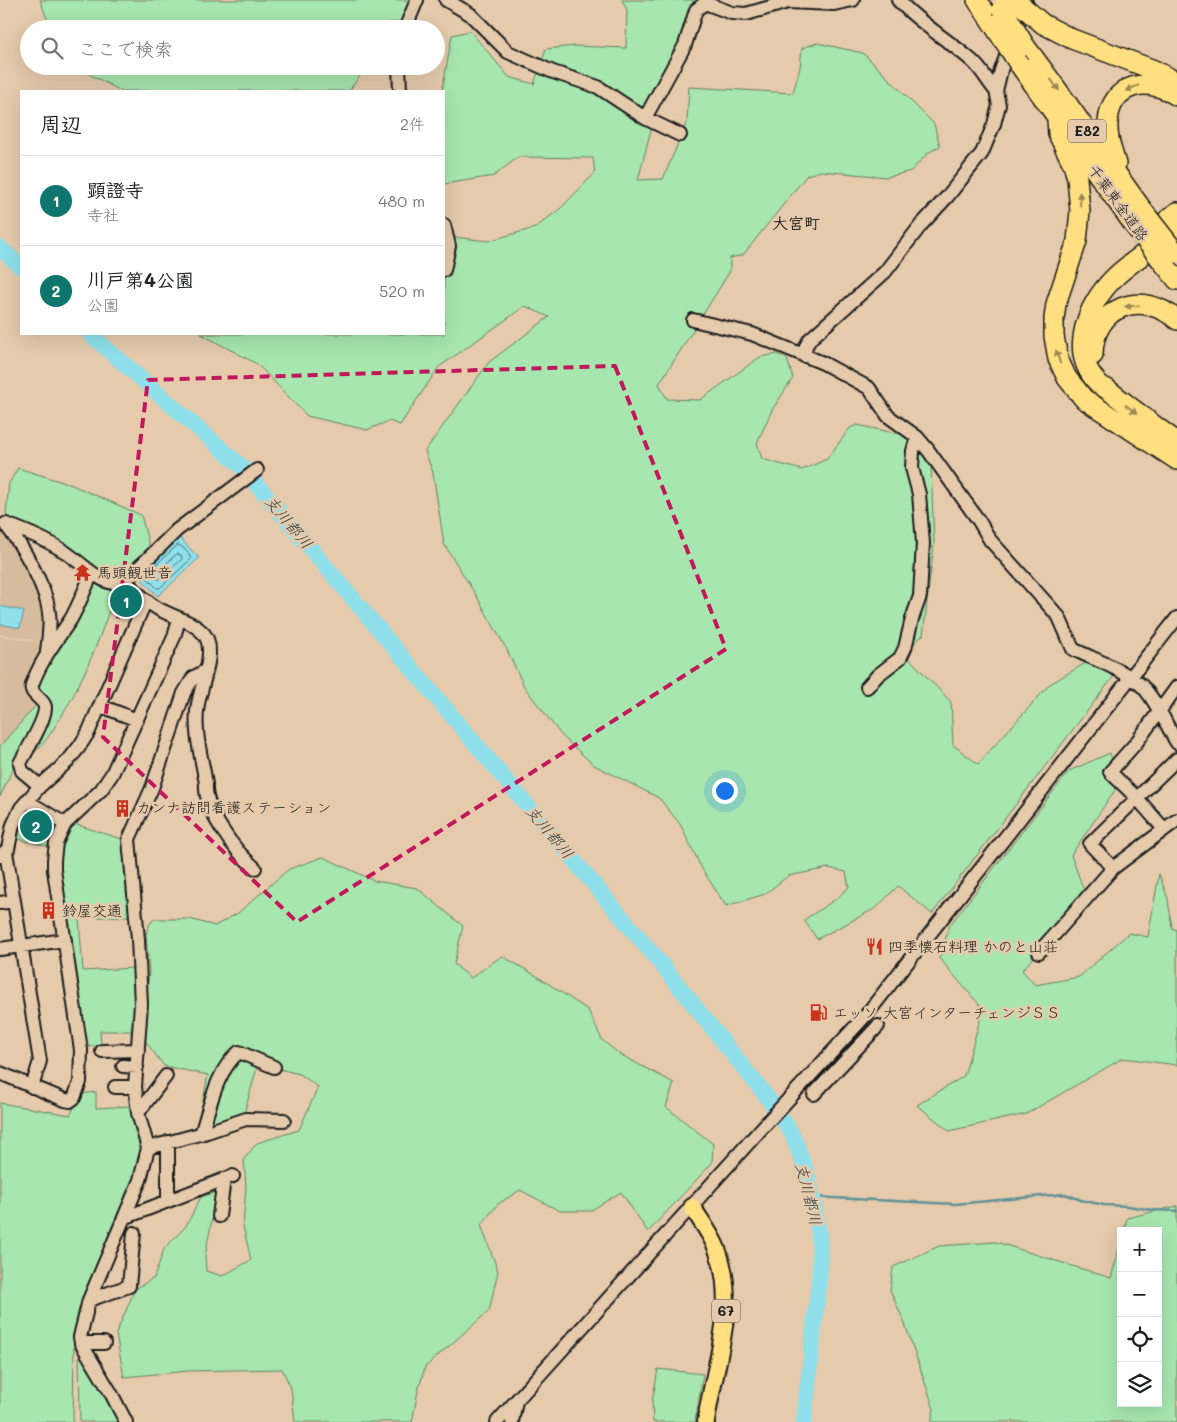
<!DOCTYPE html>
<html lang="ja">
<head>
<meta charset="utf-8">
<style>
  body { margin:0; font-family:Mali,"Klee One",sans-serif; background:#f2f2f2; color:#202124 }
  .controls { position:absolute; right:15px; bottom:15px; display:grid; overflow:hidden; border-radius:0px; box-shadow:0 5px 20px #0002 }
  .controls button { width:45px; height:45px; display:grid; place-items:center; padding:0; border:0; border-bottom:1px solid #e0e0e0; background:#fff; color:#202124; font:25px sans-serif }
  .you { position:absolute; left:724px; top:790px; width:18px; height:18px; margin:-12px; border:4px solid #fff; border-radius:50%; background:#1a73e8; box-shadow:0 0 0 8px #1a73e833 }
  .badge { display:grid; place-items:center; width:32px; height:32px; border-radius:50%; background:#0f766e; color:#fff; font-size:16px; font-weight:700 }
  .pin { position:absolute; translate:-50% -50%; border:2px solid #fff; box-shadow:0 1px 5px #0006 }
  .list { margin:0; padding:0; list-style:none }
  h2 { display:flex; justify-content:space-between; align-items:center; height:65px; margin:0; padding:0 20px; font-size:21px }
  h2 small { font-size:16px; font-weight:400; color:#757577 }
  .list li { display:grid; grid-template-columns:32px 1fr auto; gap:15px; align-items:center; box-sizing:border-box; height:90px; padding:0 20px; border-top:1px solid #e0e0e0 }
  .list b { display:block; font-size:19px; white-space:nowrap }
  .list p { margin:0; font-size:16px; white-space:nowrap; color:#757577 }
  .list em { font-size:16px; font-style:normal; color:#757577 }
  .icon { flex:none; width:28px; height:28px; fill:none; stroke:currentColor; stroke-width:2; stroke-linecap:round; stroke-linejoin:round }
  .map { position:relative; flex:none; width:1177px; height:1422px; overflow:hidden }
  .search { position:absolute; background:#fff; box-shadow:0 5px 20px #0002; left:20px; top:20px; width:425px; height:55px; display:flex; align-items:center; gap:12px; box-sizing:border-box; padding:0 18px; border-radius:28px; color:#757577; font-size:19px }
  .panel { position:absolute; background:#fff; box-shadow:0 5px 20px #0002; left:20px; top:90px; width:425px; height:245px; border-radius:0px }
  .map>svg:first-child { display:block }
</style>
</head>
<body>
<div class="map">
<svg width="1177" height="1422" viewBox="0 0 1177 1422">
  <rect width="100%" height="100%" fill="#e5caac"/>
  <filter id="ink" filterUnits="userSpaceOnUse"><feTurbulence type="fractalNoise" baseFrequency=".02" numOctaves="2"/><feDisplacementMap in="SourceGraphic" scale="10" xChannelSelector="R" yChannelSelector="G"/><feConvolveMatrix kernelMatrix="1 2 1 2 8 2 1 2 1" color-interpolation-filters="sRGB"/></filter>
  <g filter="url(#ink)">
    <path fill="#d6bb9d" d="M0,522L3,524L44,598L46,642L0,634Z
      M0,636L46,643L39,702L0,746Z"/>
    <path fill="#a7e6ae" stroke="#628165" d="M40,0H412L401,22L387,23L386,29H51Z
      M622,0H694L655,114L638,180L663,179L687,122L689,87L793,93L800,68L802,48L817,43L863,53L934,124L940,146L928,153L911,171L887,177L821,171L807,175L743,255L730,258V271L689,337L659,384L667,399L700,400L760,357L777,354L787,359L793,378L772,410L757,443L762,459L802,470L827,459L850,428L857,425L909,436L931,465L934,544L923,635L904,653L951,702L953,745L978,764L1050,684L1089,661L1114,676L932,914L898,886L876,908L817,939L804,920L836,899L849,887L846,872L829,868L788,876L765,894L726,906L702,869L680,824L659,798L594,765L562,736L525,688L507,650L476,595L444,544L433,473L425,451L489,362L549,317L525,306L439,367L400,425L389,421L367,430L307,416L257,364L201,334H444V236L488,241L535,228L561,208L595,173L593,158L518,157L494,176L444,184V91H442L452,35L470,31L509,77L534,84L546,49L576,46L626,48L627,10Z
      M74,66H367L349,91H121Z
      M18,468L72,485L141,515L150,549L123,579L115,581L11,523L6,514L9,483Z
      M93,577L116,590C100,640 79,693 48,737C42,746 32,754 25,762L47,711L35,686Z
      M38,703L41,713C27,741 12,768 0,797V746Z
      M1110,753L1119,784L1071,855L1084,891L1066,922L1022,970L1035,985L1079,977L1129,933L1148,937L1159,874L1168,899L1172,928L1177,930V1065L1123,1058L1026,1114L949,1131L917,1105L964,1076L983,1009L939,958L950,925L1069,771Z
      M32,809L54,823L57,833L51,847L14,838L22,812Z
      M71,823L125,840L133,916L79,918L83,971L133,968L137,1031H100L101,1046L85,1047L60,875L61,849Z
      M323,857L375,881L417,888L463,926L454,964L471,978L502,956L535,975L588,1010L602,1040L619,1054L674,1083L666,1107L713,1144L712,1163L648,1232L621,1192L590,1211H560L520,1190L498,1204L481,1225L498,1271L489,1311L425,1367L418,1391L412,1422H295L291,1388L282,1369L188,1371L124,1377L116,1334L135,1289L154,1278L164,1249L186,1226L201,1197L217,1192L205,1256L206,1271L222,1276L251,1260L243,1226L246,1186L244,1159L257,1143L299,1130L318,1087L300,1074L258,1064L244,1114L198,1126L208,1075L164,1066L143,1038L149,971L146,934L149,925L154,919H190L215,926L238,913L289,869Z
      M96,1092V1108L131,1106L144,1145L142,1160L89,1289L74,1346L73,1422H0V1103L70,1115L81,1094Z
      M1177,1206V1422H931L934,1409L905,1324L890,1290L893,1267L939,1246L996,1242L1111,1278L1121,1242V1403H1158V1231H1124L1127,1218Z
      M79,1350L123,1422H80Z
      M658,1369L703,1374L695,1422H653L652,1402Z"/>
    <path fill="#8fe0eb" stroke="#619298" d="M179,537L199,558L158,596L138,575Z
      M0,606L24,611L20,628L0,624Z"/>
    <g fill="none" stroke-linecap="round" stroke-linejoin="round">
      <path stroke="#4a6a6f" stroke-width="1" d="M178,545C183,546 190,554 191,559L160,588H157L146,577V574Z
        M177,554L182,556V559L160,579H157L155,574Z"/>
      <path stroke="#619298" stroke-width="2.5" d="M813,1197L955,1204L1065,1194L1081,1200L1104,1205L1128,1206L1152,1210L1177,1211"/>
      <path stroke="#8fe0eb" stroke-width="16" d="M0,248L21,267
        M90,334L241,466L662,965L767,1097L785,1123L793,1136L805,1168L813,1197L819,1234L820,1270L804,1422"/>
      <defs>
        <path id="minor" d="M446,0L470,14L508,52L553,72L598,87L645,118L680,135
          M898,0C919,23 947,39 971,60C982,69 987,81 996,91
          M705,3L732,13L746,14L788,2L834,4L853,0
          M405,29L417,0
          M399,66L400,91
          M645,118L685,45L696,10L705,3V0
          M444,225L449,246L444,270
          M693,320L752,334L823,363L869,388L888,416L917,437L928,450L979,521L990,540L1059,617L1073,649C1095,660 1123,669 1142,686C1156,700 1167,726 1177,743
          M804,356L806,346L810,339L885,272L921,225L947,197L982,153L994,124L999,105L996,91L1001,70L1026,2
          M5,524C22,545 46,586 49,613C51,626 48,640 47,652
          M6,524C25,531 45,539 62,550C79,559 105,592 125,581L177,530L257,470
          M125,581C135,590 145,601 157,608C172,617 193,621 204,634C217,649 201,686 198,704C193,731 202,758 206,784C204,811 235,851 255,868
          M867,687L878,675L900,658L905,648L912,619L920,596L923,543L919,494L912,468L913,451L917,437
          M101,706L137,720
          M40,786L22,771L20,763C26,752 46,719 45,707C44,698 29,695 32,685C40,661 57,640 71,619C79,605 85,588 92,574
          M27,801L65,824
          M1164,829L1136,797L1110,772L1136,743L1177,687
          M6,852L40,1061L32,1087
          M0,856L8,849L13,825L21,808L40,786L68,761L79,747L88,733L146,600
          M1113,868L1090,844L1177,759
          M0,903L14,901
          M0,949L65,940
          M1039,952L1113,868L1177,820
          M102,1051L138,1050
          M123,1066L137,1067
          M0,1073L65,1100L70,1101L74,1098L80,1082L81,1050L54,870V860L56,843L65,824L101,790L112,774L174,637L179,619
          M115,1087H135
          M814,1094L878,1026
          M138,1113L166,1076
          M201,1134C210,1107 216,1071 239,1052L274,1067
          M148,1148L207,1132L246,1119L284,1120
          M168,1200V1142
          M219,1216L224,1179
          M124,1218L233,1176
          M89,1300L129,1286L134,1233
          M81,1343H104
          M126,1422L111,1393L81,1343L80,1337L89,1300L140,1180L148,1148L138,1113L135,1087L141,1004L138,939L129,839L152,788L184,693L193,678L205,671
          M497,1422L762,1128L867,1014L1177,618
          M512,1422L516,1401"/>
        <path id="major" d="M692,1207C701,1221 711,1234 717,1249C739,1306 714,1365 706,1422"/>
        <path id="highway" d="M977,0L993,24
          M1043,24L1072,39L1154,70L1177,82
          M1025,46C1068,102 1106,160 1147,216
          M1019,64L1134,225
          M1057,119L1058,134L1073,164L1077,178L1080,211L1077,241L1056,304L1054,319V336L1058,359L1067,378L1084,399L1177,460
          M1116,164C1112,150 1107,138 1108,122C1111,83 1148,76 1177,96
          M1177,229C1157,247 1133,259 1114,278C1088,304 1067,351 1098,383C1100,386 1104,387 1107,389C1130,407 1153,425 1177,442
          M1153,232L1177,212
          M1161,260L1177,280
          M1093,355C1093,306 1142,289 1177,320"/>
      </defs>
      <use href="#minor" stroke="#1c1c1c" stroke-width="16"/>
      <use href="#major" stroke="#1c1c1c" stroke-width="20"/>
      <use href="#highway" stroke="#1c1c1c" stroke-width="22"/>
      <use href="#minor" stroke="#e5caac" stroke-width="12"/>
      <use href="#major" stroke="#ffdf80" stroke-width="16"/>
      <use href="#highway" stroke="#ffdf80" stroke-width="19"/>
      <defs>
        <path id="highway-bridge" d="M1015,0L1043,24
          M1002,8L1025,46
          M993,24L1019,64
          M1147,216L1176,253
          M1134,225L1161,260"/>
      </defs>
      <use href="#highway-bridge" stroke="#1c1c1c" stroke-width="22" stroke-linecap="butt"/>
      <use href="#highway-bridge" stroke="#ffdf80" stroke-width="19"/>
    </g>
    <defs><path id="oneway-solid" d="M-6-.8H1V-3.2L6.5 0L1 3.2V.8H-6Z" transform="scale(1.25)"/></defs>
    <g fill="#998753">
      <use href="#oneway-solid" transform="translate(1055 85) rotate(54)"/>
      <use href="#oneway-solid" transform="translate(1132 88) rotate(157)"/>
      <use href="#oneway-solid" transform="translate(1080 199) rotate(-93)"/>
      <use href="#oneway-solid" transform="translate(1132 306) rotate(174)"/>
      <use href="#oneway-solid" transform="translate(1058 357) rotate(-108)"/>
      <use href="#oneway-solid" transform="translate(1131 409) rotate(37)"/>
    </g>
  </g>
  <path fill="none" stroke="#c2185b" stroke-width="4" stroke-dasharray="10 6" stroke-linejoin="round" d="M615,366L726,649L297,922L103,737L148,380Z"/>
  <defs>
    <symbol id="temple-bare" viewBox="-9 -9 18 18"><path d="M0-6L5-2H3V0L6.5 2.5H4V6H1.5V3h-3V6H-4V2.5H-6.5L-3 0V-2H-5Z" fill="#c8321e" stroke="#e5caac" stroke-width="2.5" paint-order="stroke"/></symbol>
    <symbol id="building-bare" viewBox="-9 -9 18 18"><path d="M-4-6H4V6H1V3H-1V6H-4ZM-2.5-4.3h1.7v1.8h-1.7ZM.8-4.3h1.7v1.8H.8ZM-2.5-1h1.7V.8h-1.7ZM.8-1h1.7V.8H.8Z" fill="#c8321e" stroke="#e5caac" stroke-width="2.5" paint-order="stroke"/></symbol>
    <symbol id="restaurant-bare" viewBox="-9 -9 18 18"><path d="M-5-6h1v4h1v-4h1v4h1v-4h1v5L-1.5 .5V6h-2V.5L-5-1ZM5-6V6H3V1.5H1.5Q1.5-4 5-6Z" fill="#c8321e" stroke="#e5caac" stroke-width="2.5" paint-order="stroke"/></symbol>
    <symbol id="fuel-bare" viewBox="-9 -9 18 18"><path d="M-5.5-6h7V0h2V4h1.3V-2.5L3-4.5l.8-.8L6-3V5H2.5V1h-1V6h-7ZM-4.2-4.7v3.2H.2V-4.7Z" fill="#c8321e" stroke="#e5caac" stroke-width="2.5" paint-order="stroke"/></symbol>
  </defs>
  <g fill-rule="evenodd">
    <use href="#temple-bare" x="70" y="560" width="25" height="25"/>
    <use href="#building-bare" x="110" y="796" width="25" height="25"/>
    <use href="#building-bare" x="36" y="898" width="25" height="25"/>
    <use href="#restaurant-bare" x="862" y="934" width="25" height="25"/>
    <use href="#fuel-bare" x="806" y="1000" width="25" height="25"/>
  </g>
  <g text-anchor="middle" stroke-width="5" stroke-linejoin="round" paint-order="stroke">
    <g fill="#e5caac" stroke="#585047" stroke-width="1">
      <rect x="1068" y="119.5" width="38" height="23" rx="4"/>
      <rect x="712" y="1299.5" width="28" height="23" rx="4"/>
    </g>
    <g font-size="14" font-weight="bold" fill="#1c1c1c">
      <text x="1087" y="136">E82</text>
      <text x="726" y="1316">67</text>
    </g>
    <g font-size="15" fill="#1c1c1c" stroke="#e5caac">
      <text transform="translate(1118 203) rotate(54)" y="5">千葉東金道路</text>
    </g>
    <g font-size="15" fill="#1c1c1c" stroke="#e5caac" text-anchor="start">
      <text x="97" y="578">馬頭観世音</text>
      <text x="136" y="813">カンナ訪問看護ステーション</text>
      <text x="62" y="916">鈴屋交通</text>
      <text x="888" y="952">四季懐石料理 かのと山荘</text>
      <text x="833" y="1018">エッソ 大宮インターチェンジＳＳ</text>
    </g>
    <g font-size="16" font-weight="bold" fill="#1c1c1c" stroke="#e5caac">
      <text x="796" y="229">大宮町</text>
    </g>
    <g font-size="16" font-style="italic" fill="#334345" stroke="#e5caac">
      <text transform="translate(289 522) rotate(50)" y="6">支川都川</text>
      <text transform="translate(550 832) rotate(50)" y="6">支川都川</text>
      <text transform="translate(809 1194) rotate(76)" y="6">支川都川</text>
    </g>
  </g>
</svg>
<div class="controls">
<button>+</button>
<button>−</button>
<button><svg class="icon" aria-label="locate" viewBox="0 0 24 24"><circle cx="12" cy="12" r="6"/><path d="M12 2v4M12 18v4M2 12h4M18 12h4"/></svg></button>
<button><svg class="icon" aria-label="layers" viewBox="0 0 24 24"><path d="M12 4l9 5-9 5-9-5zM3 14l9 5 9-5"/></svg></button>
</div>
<div class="you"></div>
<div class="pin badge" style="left:126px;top:601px">1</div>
<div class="pin badge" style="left:36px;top:826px">2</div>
<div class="search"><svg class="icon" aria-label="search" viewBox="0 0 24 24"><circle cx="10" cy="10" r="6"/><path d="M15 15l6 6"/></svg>ここで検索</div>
<section class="panel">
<h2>周辺<small>2件</small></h2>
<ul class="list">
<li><span class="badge">1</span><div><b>顕證寺</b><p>寺社</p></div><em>480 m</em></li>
<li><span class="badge">2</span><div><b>川戸第4公園</b><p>公園</p></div><em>520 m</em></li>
</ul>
</section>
</div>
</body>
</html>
